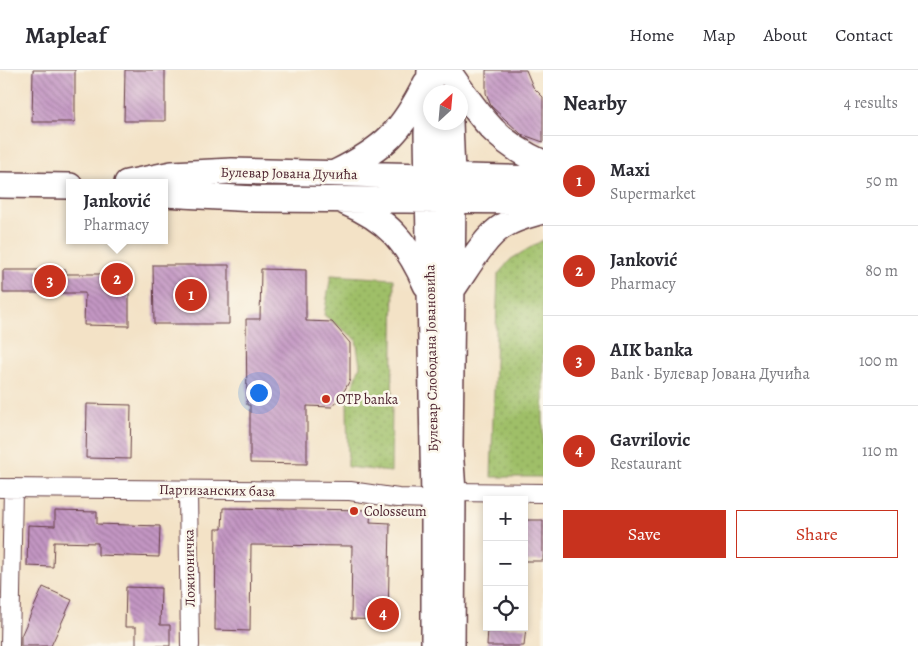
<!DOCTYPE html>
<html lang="en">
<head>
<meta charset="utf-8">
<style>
  body { margin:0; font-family:Alegreya,serif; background:#f2f2f3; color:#2b2b33 }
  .controls { position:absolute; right:15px; bottom:15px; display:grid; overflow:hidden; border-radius:0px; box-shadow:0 2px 8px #0003 }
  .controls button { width:45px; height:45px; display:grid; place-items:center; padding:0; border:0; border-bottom:1px solid #e1e1e2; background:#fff; color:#2b2b33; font:25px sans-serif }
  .compass { position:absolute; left:423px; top:15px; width:45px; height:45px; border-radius:50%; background:#fff; box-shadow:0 2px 8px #0003; rotate:26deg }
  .you { position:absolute; left:258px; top:322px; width:18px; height:18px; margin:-12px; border:4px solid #fff; border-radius:50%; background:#1a73e8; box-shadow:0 0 0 8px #1a73e833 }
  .badge { display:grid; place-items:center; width:32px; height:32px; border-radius:50%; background:#c8321e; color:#fff; font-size:16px; font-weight:700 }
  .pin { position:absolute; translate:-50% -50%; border:2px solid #fff; box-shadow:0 1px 5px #0006 }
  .popup { position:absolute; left:66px; top:109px; width:102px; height:65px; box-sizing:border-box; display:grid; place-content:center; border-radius:0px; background:#fff; filter:drop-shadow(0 1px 4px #0005); font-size:16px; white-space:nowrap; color:#7c7c81 }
  .popup b { font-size:19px; color:#2b2b33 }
  .popup::after { content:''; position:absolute; left:50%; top:100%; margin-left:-10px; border:10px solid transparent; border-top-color:#fff }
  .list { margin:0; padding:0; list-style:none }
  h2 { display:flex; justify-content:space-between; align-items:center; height:65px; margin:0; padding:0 20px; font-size:21px }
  h2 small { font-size:16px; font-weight:400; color:#7c7c81 }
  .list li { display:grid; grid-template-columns:32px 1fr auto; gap:15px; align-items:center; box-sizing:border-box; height:90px; padding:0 20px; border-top:1px solid #e1e1e2 }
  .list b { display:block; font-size:19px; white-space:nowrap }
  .list p { margin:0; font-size:16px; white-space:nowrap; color:#7c7c81 }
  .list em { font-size:16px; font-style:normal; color:#7c7c81 }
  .actions { display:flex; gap:10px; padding:15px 20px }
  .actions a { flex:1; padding:11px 0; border:1px solid #c8321e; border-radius:0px; text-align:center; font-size:18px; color:#c8321e }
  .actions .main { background:#c8321e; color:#fff }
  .icon { flex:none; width:28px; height:28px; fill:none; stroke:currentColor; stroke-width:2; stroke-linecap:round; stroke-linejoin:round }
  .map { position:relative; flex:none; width:543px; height:576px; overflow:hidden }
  header { display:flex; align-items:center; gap:30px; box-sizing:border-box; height:70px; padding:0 25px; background:#fff; border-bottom:1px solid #e1e1e2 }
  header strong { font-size:24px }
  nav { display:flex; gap:28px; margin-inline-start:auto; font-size:18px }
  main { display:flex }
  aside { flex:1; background:#fff }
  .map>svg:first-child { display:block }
</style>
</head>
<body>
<header>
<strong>Mapleaf</strong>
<nav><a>Home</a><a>Map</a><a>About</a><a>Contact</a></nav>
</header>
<main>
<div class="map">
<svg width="543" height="576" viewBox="0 0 543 576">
  <defs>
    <pattern id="grass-dots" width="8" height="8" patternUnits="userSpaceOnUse" patternTransform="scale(1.25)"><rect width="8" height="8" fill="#9fbf68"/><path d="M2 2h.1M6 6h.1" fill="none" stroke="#849b56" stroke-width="1.8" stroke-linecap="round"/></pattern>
    <pattern id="building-back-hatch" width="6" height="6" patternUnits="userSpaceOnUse" patternTransform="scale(1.25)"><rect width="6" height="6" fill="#c396c3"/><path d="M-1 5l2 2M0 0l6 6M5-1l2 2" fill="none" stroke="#a07a9f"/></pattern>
  </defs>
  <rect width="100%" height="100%" fill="#fbf7ec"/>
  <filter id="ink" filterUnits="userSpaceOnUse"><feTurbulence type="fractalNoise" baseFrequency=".02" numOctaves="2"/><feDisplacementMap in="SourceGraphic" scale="10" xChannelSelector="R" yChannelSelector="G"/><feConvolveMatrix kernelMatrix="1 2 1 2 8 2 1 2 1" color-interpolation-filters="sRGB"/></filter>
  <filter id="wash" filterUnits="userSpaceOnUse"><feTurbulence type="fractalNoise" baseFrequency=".0096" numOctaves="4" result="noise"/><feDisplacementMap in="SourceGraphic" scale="20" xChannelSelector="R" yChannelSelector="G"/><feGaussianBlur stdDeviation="1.12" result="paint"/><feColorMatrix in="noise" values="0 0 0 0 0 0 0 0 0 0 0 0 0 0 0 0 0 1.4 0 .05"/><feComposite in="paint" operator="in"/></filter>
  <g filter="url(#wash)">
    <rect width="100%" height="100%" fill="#f3e2c6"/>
    <path fill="url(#grass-dots)" stroke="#746f4a" d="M543,170V407H491L498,204L511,189Z
      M331,205L394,209L391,402L348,397L347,334L360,296L356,269L324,245Z"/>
    <g id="blocks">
      <path fill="url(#building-back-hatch)" d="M33,0H75V52H32Z
        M125,0H165V51H124Z
        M486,0H526L533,17L543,27V72L521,64L491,36L486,23Z
        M153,195H229V254H154Z
        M261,199L306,200V251L332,252L350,273V310L342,325L332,337L307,336V394L250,393V335H247L246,249H260Z
        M3,200H66V204H129V256L84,255L85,223H3Z
        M87,334L131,335L130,389L86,388Z
        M223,438L371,440L370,452L390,453L388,550L351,549L352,476L251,475L250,561L215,560L216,459H222Z
        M55,441L97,442V454L160,456L159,487L98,485V473L54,472L53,497L27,496L28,455L55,456Z
        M524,450H543V491H524Z
        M43,517L72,530L51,576H21V566Z
        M126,517L161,518L160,555H170V576H136V557H125Z
        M488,557H526L524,576H487Z"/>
    </g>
  </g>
  <g filter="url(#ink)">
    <use href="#blocks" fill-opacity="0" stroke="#633c42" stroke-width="1"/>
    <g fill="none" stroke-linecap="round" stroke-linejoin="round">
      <defs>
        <path id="street" d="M0,418L350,421L398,428L434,429
          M188,420L190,576
          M453,422L543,423
          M10,576L13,418"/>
        <path id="secondary" d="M430,0L427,64L434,429V576
          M450,4C479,45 495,72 543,93
          M450,52L453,130L450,377L453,422L452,576
          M337,102C385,78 402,61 426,13
          M127,113L172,104L232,101L543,109
          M0,115L70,116
          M164,124L255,129L543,131
          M345,132C388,150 407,172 426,215
          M452,220C465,202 484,167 503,156C515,148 529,145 543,141"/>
      </defs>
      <use href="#street" stroke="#633c42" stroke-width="20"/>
      <use href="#secondary" stroke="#633c42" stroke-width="28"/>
      <use href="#street" stroke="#fff" stroke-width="18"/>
      <use href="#secondary" stroke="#fff" stroke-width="25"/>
    </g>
  </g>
  <g fill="#c8321e" stroke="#fbf7ec" stroke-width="2">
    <circle cx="326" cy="329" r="5"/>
    <circle cx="354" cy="441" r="5"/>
  </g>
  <g text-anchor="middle" stroke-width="5" stroke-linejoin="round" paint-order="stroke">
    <g font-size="14" fill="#4a1f2b" stroke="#fbf7ec">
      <text transform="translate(289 103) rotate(1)" y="5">Булевар Јована Дучића</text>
      <text transform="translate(431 288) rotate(-91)" y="5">Булевар Слободана Јовановића</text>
      <text transform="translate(217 420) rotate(1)" y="5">Партизанских база</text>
      <text transform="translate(189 498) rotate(-91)" y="5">Ложионичка</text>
    </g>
    <g font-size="14" fill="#4a1f2b" stroke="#fbf7ec" text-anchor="start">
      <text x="336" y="334">OTP banka</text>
      <text x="364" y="446">Colosseum</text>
    </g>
  </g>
</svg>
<div class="controls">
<button>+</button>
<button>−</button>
<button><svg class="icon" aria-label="locate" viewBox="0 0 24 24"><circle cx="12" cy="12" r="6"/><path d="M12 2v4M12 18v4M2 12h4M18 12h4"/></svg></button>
</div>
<svg class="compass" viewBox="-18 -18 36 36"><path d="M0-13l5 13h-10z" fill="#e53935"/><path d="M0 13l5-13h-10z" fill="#7c7c81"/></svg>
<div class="you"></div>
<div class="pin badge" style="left:191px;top:225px">1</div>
<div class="pin badge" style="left:117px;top:209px">2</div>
<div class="popup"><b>Janković</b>Pharmacy</div>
<div class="pin badge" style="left:50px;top:211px">3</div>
<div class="pin badge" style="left:383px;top:544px">4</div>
</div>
<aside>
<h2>Nearby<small>4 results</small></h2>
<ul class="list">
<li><span class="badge">1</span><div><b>Maxi</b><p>Supermarket</p></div><em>50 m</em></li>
<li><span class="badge">2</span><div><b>Janković</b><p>Pharmacy</p></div><em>80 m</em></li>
<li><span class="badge">3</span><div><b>AIK banka</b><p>Bank · Булевар Јована Дучића</p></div><em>100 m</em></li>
<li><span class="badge">4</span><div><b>Gavrilovic</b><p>Restaurant</p></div><em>110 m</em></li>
</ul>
<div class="actions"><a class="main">Save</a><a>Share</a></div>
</aside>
</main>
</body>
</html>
